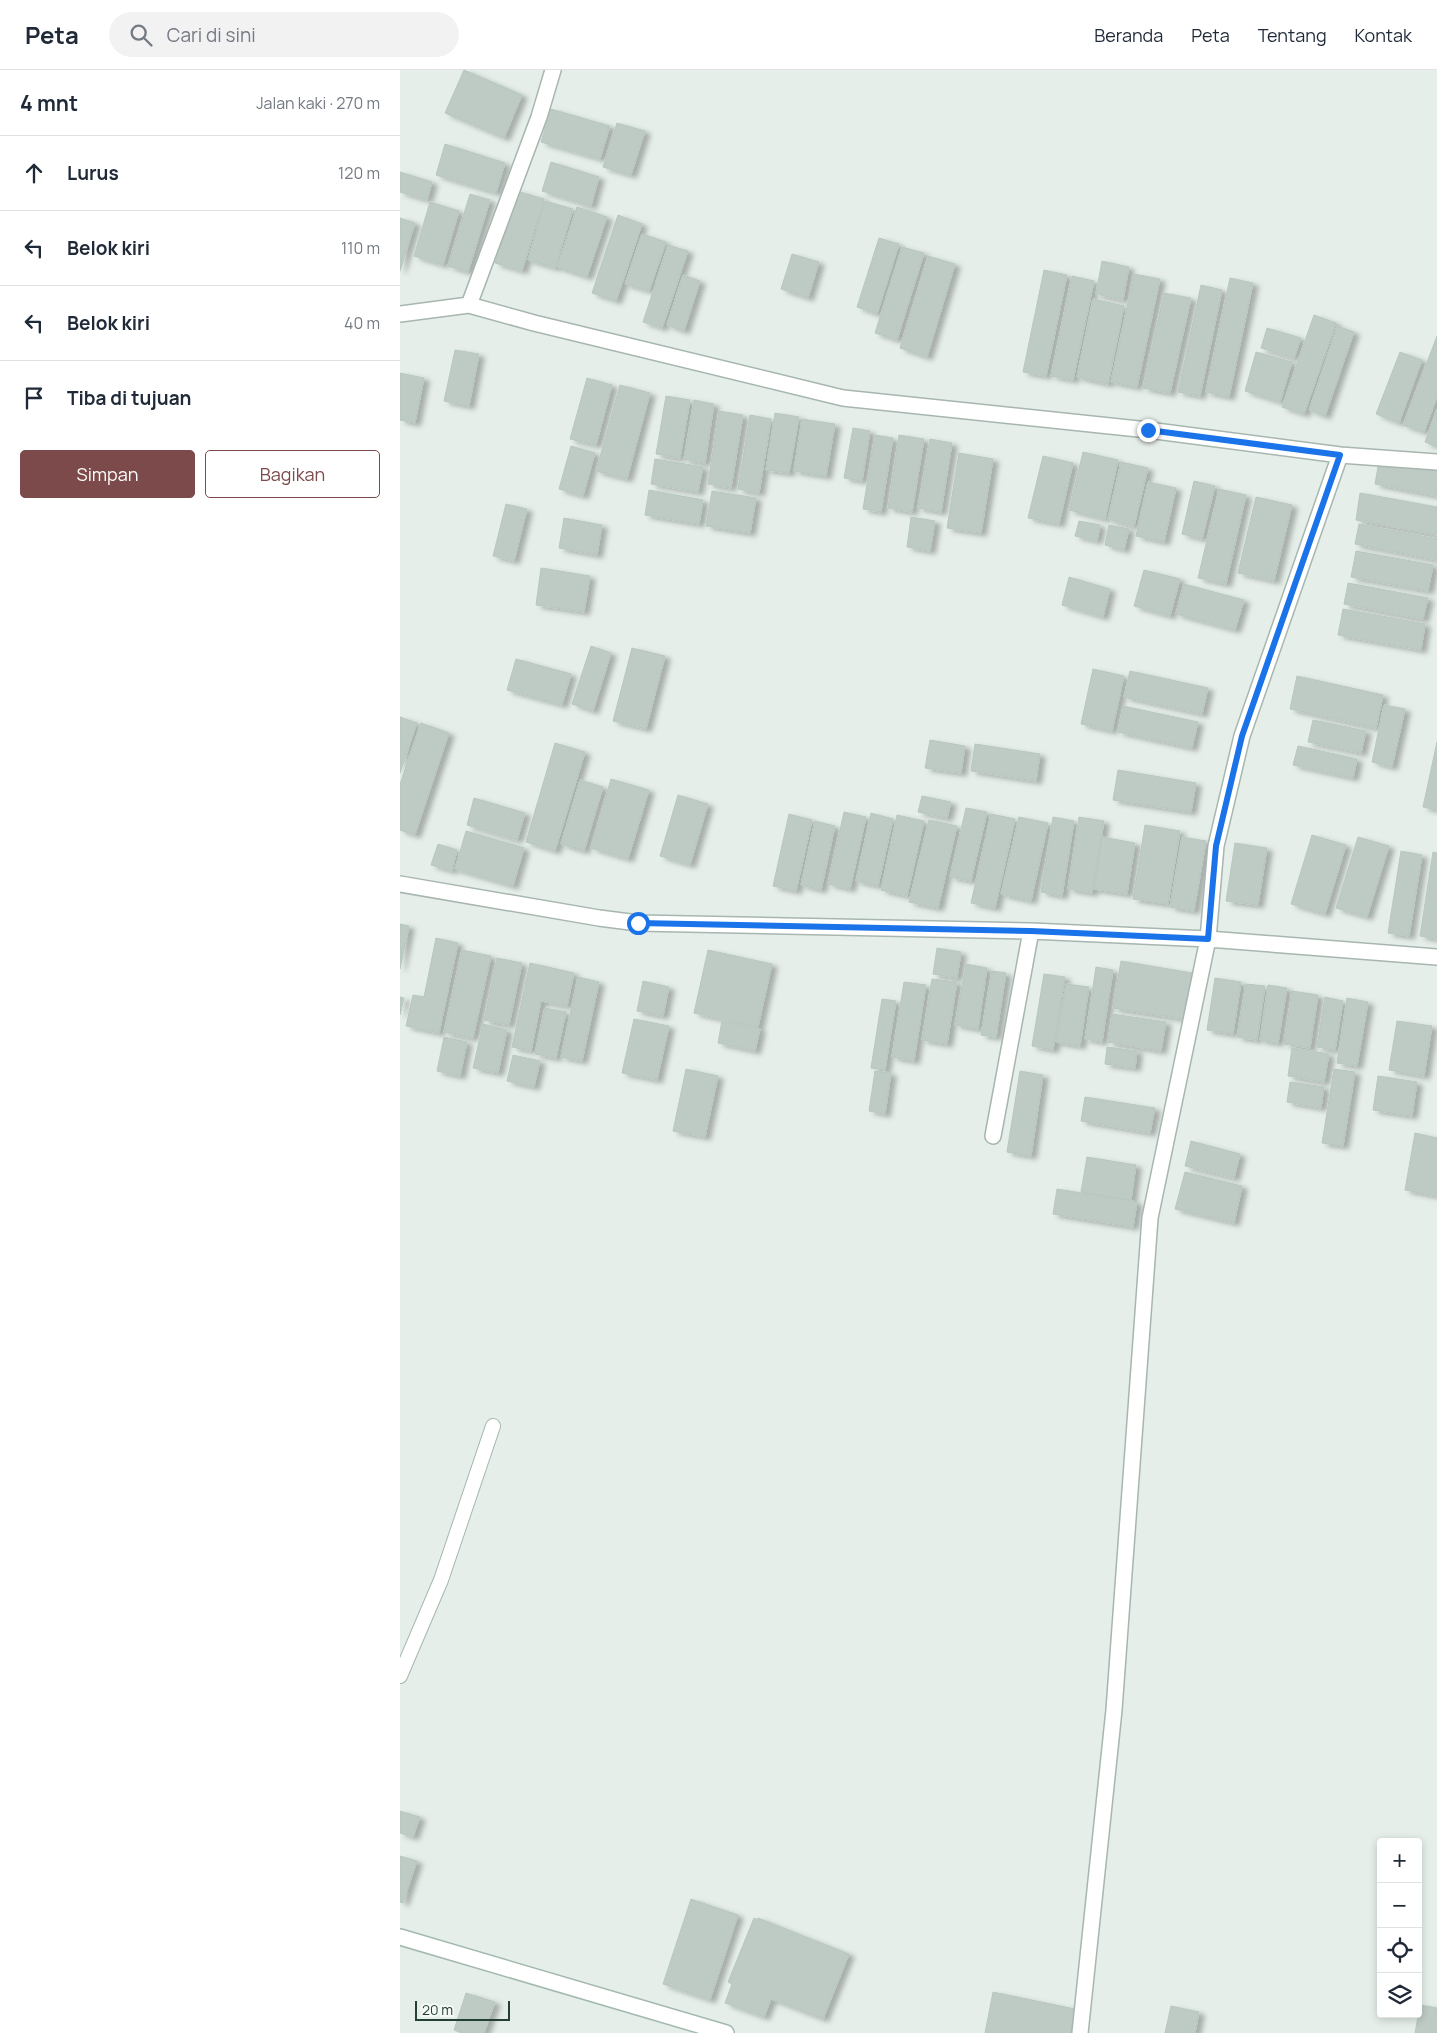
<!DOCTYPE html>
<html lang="id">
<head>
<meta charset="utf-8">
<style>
  body { margin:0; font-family:Manrope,sans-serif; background:#f2f2f3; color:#1f2937 }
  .controls { position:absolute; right:15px; bottom:15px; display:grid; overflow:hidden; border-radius:5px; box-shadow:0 2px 8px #0003 }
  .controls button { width:45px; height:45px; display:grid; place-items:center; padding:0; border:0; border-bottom:1px solid #e0e1e3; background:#fff; color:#1f2937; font:25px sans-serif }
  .scale { position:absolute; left:15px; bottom:12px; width:95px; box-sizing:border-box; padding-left:5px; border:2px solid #243f35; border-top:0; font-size:14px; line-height:18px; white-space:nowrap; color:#243f35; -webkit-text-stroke:4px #f5faf7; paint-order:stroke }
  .stop { position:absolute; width:15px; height:15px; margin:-11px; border:4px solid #1a73e8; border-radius:50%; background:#fff }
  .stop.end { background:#1a73e8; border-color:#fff; box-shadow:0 1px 5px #0008 }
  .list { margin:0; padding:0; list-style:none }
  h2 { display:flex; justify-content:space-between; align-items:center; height:65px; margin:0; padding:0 20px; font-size:21px }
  h2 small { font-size:16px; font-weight:400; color:#747a83 }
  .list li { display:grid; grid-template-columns:32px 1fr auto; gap:15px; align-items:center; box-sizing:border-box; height:75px; padding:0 20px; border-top:1px solid #e0e1e3 }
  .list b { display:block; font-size:19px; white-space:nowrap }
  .list em { font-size:16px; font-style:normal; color:#747a83 }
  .actions { display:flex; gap:10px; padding:15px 20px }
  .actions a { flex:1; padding:11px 0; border:1px solid #7c4a4a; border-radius:5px; text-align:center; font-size:18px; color:#7c4a4a }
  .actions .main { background:#7c4a4a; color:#fff }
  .icon { flex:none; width:28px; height:28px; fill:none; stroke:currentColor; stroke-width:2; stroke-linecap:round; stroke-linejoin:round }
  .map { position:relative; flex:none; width:1037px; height:1963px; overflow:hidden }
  header { display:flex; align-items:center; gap:30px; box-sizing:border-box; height:70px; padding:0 25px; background:#fff; border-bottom:1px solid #e0e1e3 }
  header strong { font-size:24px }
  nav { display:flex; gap:28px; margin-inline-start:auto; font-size:18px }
  .search { width:350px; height:45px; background:#f2f2f3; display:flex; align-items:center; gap:12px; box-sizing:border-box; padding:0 18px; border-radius:28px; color:#747a83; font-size:19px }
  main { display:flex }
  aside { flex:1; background:#fff }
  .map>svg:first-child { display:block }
</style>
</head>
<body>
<header>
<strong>Peta</strong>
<div class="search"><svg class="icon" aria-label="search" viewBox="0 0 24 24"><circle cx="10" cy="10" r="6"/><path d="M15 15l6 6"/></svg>Cari di sini</div>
<nav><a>Beranda</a><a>Peta</a><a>Tentang</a><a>Kontak</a></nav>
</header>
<main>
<aside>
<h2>4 mnt<small>Jalan kaki · 270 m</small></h2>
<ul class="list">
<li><svg class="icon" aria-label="ahead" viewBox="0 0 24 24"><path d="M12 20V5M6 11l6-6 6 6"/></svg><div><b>Lurus</b></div><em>120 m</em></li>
<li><svg class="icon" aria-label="left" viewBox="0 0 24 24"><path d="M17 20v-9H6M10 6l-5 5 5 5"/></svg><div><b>Belok kiri</b></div><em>110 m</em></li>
<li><svg class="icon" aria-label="left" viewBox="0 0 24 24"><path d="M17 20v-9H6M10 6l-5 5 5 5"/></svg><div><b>Belok kiri</b></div><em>40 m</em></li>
<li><svg class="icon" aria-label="arrive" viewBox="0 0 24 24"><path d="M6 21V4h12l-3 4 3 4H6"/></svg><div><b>Tiba di tujuan</b></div></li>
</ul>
<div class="actions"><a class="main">Simpan</a><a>Bagikan</a></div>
</aside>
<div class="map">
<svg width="1037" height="1963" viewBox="0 0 1037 1963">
  <defs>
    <filter id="shadow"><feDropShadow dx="5.5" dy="3" stdDeviation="2.5" flood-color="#0004"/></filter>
  </defs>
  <rect width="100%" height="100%" fill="#e5eee9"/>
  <path fill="#bdcbc4" stroke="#b7c7bf" filter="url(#shadow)" d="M64,0L122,25L104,68L45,43Z
    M151,39L210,56L200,89L141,72Z
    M217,53L245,61L231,105L203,97Z
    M45,74L105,93L96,123L36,105Z
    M151,92L199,107L191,136L142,121Z
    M0,102L32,112L27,130L0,122Z
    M117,121L144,129L122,201L95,193Z
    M70,124L90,130L68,202L48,196Z
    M145,131L173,139L155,198L128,190Z
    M30,132L59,141L43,195L14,186Z
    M177,137L207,147L187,207L157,197Z
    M218,145L242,154L216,231L192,223Z
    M0,148L15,153L0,201Z
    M242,164L266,172L249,221L225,214Z
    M479,168L499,174L477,244L457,237Z
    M268,175L288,181L262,258L243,252Z
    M502,177L524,183L497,270L475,263Z
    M392,184L419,192L408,228L381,219Z
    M528,186L555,194L527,287L500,278Z
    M702,191L729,197L723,230L696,224Z
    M644,200L667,205L646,306L623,302Z
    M734,204L760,209L737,317L711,312Z
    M283,205L300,211L284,261L267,255Z
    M672,206L694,211L673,310L651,306Z
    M830,208L853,213L829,327L806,322Z
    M801,215L822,220L800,326L778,322Z
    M764,223L791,228L770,323L743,318Z
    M693,229L724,236L708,314L677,307Z
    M914,245L936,253L904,344L882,337Z
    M937,256L954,262L925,346L909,340Z
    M867,258L901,268L894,288L861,278Z
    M1037,266V327L1024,362L1003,355Z
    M55,280L79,284L69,336L44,331Z
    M856,282L892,292L880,332L845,321Z
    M1000,282L1022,290L999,353L976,344Z
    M0,303L24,308L15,353L0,350Z
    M187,308L212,315L196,375L170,369Z
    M220,315L250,323L227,409L196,401Z
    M266,326L290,330L280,388L256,384Z
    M294,330L314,334L305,393L284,389Z
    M1037,339V377L1025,372Z
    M319,341L343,345L331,418L308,414Z
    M375,343L399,347L389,403L366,400Z
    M350,345L371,349L359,423L338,419Z
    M402,349L435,354L426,406L394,401Z
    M453,358L470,361L462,411L444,408Z
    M475,365L493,368L481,442L463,439Z
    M499,365L524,369L512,442L488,438Z
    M530,369L552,373L541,442L518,438Z
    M171,376L195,383L183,426L159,419Z
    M683,382L718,390L705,449L669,440Z
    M559,383L593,389L581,463L547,458Z
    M643,386L673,393L659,454L628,448Z
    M255,389L303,397L298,422L251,414Z
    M979,391L1037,401V426L975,414Z
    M721,392L748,398L734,456L708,449Z
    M794,411L815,416L802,469L782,464Z
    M748,412L776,418L764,472L736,466Z
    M819,419L846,425L826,514L798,508Z
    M249,420L303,430L299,454L245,445Z
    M312,421L356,428L350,463L306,456Z
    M960,423L1037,437V465L956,450Z
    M856,427L892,435L874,511L838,503Z
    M106,434L127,439L114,491L93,486Z
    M511,447L535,451L530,481L507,477Z
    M164,448L202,455L197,485L159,478Z
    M679,451L700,455L697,471L675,466Z
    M959,454L1037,469V490L955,474Z
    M709,455L729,459L724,480L705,475Z
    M956,481L1033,495L1028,521L951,507Z
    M141,498L190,506L184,542L136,535Z
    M744,500L780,509L770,546L734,536Z
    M669,507L710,519L703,547L662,535Z
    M948,513L1028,528L1023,549L944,534Z
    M784,514L844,530L835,560L776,544Z
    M943,539L1025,554L1021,580L938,565Z
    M191,576L211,583L193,641L172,634Z
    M232,578L265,586L246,659L213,651Z
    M116,589L171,604L162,635L107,620Z
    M693,599L724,606L712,661L681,654Z
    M730,601L808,618L802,644L724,627Z
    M897,606L983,625L976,658L890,639Z
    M984,635L1005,639L992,697L972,692Z
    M723,636L798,652L792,678L718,662Z
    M0,647L17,653L0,703Z
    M913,650L966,661L961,683L908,672Z
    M21,653L49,663L15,765L0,760V714Z
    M530,670L565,676L561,703L525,698Z
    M1037,672V740L1023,737Z
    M155,673L185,682L155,781L126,772Z
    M575,674L640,684L636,711L571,701Z
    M898,676L957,689L953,708L893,695Z
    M718,700L796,713L791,742L713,730Z
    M211,709L249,720L228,789L191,778Z
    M180,710L203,717L184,781L161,774Z
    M278,725L308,734L290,795L260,786Z
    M522,726L551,732L547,748L518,742Z
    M74,728L125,743L117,770L67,755Z
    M566,738L587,742L571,811L550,807Z
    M444,742L466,747L450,819L428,814Z
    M471,743L493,749L478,816L456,811Z
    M389,744L412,750L396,821L373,816Z
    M591,744L615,749L595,838L571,833Z
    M497,745L524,751L507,826L481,820Z
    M619,747L648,753L631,831L601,824Z
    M653,747L674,751L662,826L641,822Z
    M679,747L704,751L692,823L668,819Z
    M529,750L557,756L538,838L509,832Z
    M415,751L435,756L421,820L401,815Z
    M745,755L780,761L768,834L733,829Z
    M66,761L124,778L113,816L55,799Z
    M912,765L946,775L925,844L891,834Z
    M702,767L735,773L727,824L694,819Z
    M782,767L806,771L794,841L770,837Z
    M958,767L989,776L967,847L936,838Z
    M835,773L867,778L858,835L826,831Z
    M38,774L57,780L52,801L31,795Z
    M1001,781L1022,785L1009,866L988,863Z
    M1033,782L1037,783V869L1020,866Z
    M0,854L9,856L0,899Z
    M36,868L58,873L39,963L6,956L13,925L24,927Z
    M537,878L561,882L557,908L533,904Z
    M62,880L91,886L73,968L44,962Z
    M308,880L372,894L358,957L294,943Z
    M97,888L122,893L109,955L84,950Z
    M721,891L792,903L784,949L713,938Z
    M130,893L174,903L167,936L141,931L131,981L112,977Z
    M566,894L587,898L578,959L555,955Z
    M696,897L713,900L702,972L685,969Z
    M592,901L606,903L596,967L581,965Z
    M644,904L665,907L653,980L632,976Z
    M178,907L199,912L182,991L161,987Z
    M815,908L841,912L833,964L807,960Z
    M532,909L557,912L547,974L522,970Z
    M243,911L269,917L263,946L237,941Z
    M504,912L526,915L514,991L492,987Z
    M666,914L689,917L680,976L656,972Z
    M846,914L865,916L857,970L837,967Z
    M868,915L887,918L878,973L860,970Z
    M892,921L918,925L910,978L884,974Z
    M0,927L4,928L0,945Z
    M925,927L943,931L935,980L917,977Z
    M947,928L968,932L957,996L937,993Z
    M482,929L496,931L485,1000L471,998Z
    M145,938L166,942L156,988L135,984Z
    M712,944L766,952L761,981L708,972Z
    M234,949L269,956L257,1010L222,1003Z
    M322,951L360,959L355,981L318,973Z
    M997,951L1032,956L1024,1006L989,1000Z
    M83,954L107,960L98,1003L73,998Z
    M44,967L67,972L60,1006L37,1001Z
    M707,977L737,981L735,998L705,994Z
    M892,978L929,984L924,1012L888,1006Z
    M113,985L140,991L134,1017L107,1011Z
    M286,999L318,1006L305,1067L273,1061Z
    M934,999L955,1002L943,1076L922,1073Z
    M475,1001L491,1003L485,1044L469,1041Z
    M620,1001L643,1005L631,1086L607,1082Z
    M978,1006L1017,1012L1012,1046L973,1040Z
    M890,1012L924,1017L921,1038L887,1032Z
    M685,1027L755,1038L750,1063L681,1051Z
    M1015,1063L1037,1068V1126L1005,1120Z
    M791,1071L840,1084L834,1108L785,1096Z
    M687,1087L736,1095L731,1130L681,1122Z
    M785,1102L842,1116L834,1153L775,1139Z
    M657,1119L737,1132L733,1157L653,1144Z
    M0,1741L20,1747L13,1767L0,1763Z
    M0,1786L17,1791L3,1833L0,1832Z
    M291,1829L338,1845L310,1930L263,1914Z
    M354,1848L358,1850V1848L449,1884L423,1949L371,1929L364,1947L325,1933L332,1914L328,1912Z
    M593,1922L675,1939L670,1963H585Z
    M66,1923L95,1932L84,1963H62L54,1960Z
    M1020,1935L1037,1938V1963H1015Z
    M771,1936L799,1942L795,1963H765Z"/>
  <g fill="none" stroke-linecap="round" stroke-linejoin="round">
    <defs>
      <path id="lane" d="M0,1606L41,1510L93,1356"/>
      <path id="street" d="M69,235L139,47L153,0
        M0,244L69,235L134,253L443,328L748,360L940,385L1037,392
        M0,814L199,848L238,853L631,861L808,869L1037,887
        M593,1066L631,861
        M680,1963L714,1640L750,1148L808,869L816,776L842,666L940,385"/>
      <path id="secondary" d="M0,1867L326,1963"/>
    </defs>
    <use href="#lane" stroke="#a7b6af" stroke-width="16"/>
    <use href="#street" stroke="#a7b6af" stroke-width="18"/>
    <use href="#secondary" stroke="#a3b9af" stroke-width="18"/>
    <use href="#lane" stroke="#fff" stroke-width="14"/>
    <use href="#street" stroke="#fff" stroke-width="15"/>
    <use href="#secondary" stroke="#fff" stroke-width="15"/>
  </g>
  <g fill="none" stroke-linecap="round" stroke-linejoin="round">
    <path stroke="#1a73e8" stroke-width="6" d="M238,853L631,861L808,869L816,776L842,666L940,385L748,360"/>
  </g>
</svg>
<div class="controls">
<button>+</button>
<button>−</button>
<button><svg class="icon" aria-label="locate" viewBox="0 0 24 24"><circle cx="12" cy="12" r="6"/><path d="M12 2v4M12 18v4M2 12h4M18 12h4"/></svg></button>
<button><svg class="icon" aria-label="layers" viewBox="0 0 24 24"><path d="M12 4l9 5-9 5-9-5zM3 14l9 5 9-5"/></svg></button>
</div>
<div class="scale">20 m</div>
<div class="stop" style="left:238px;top:853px"></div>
<div class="stop end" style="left:748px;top:360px"></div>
</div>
</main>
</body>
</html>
